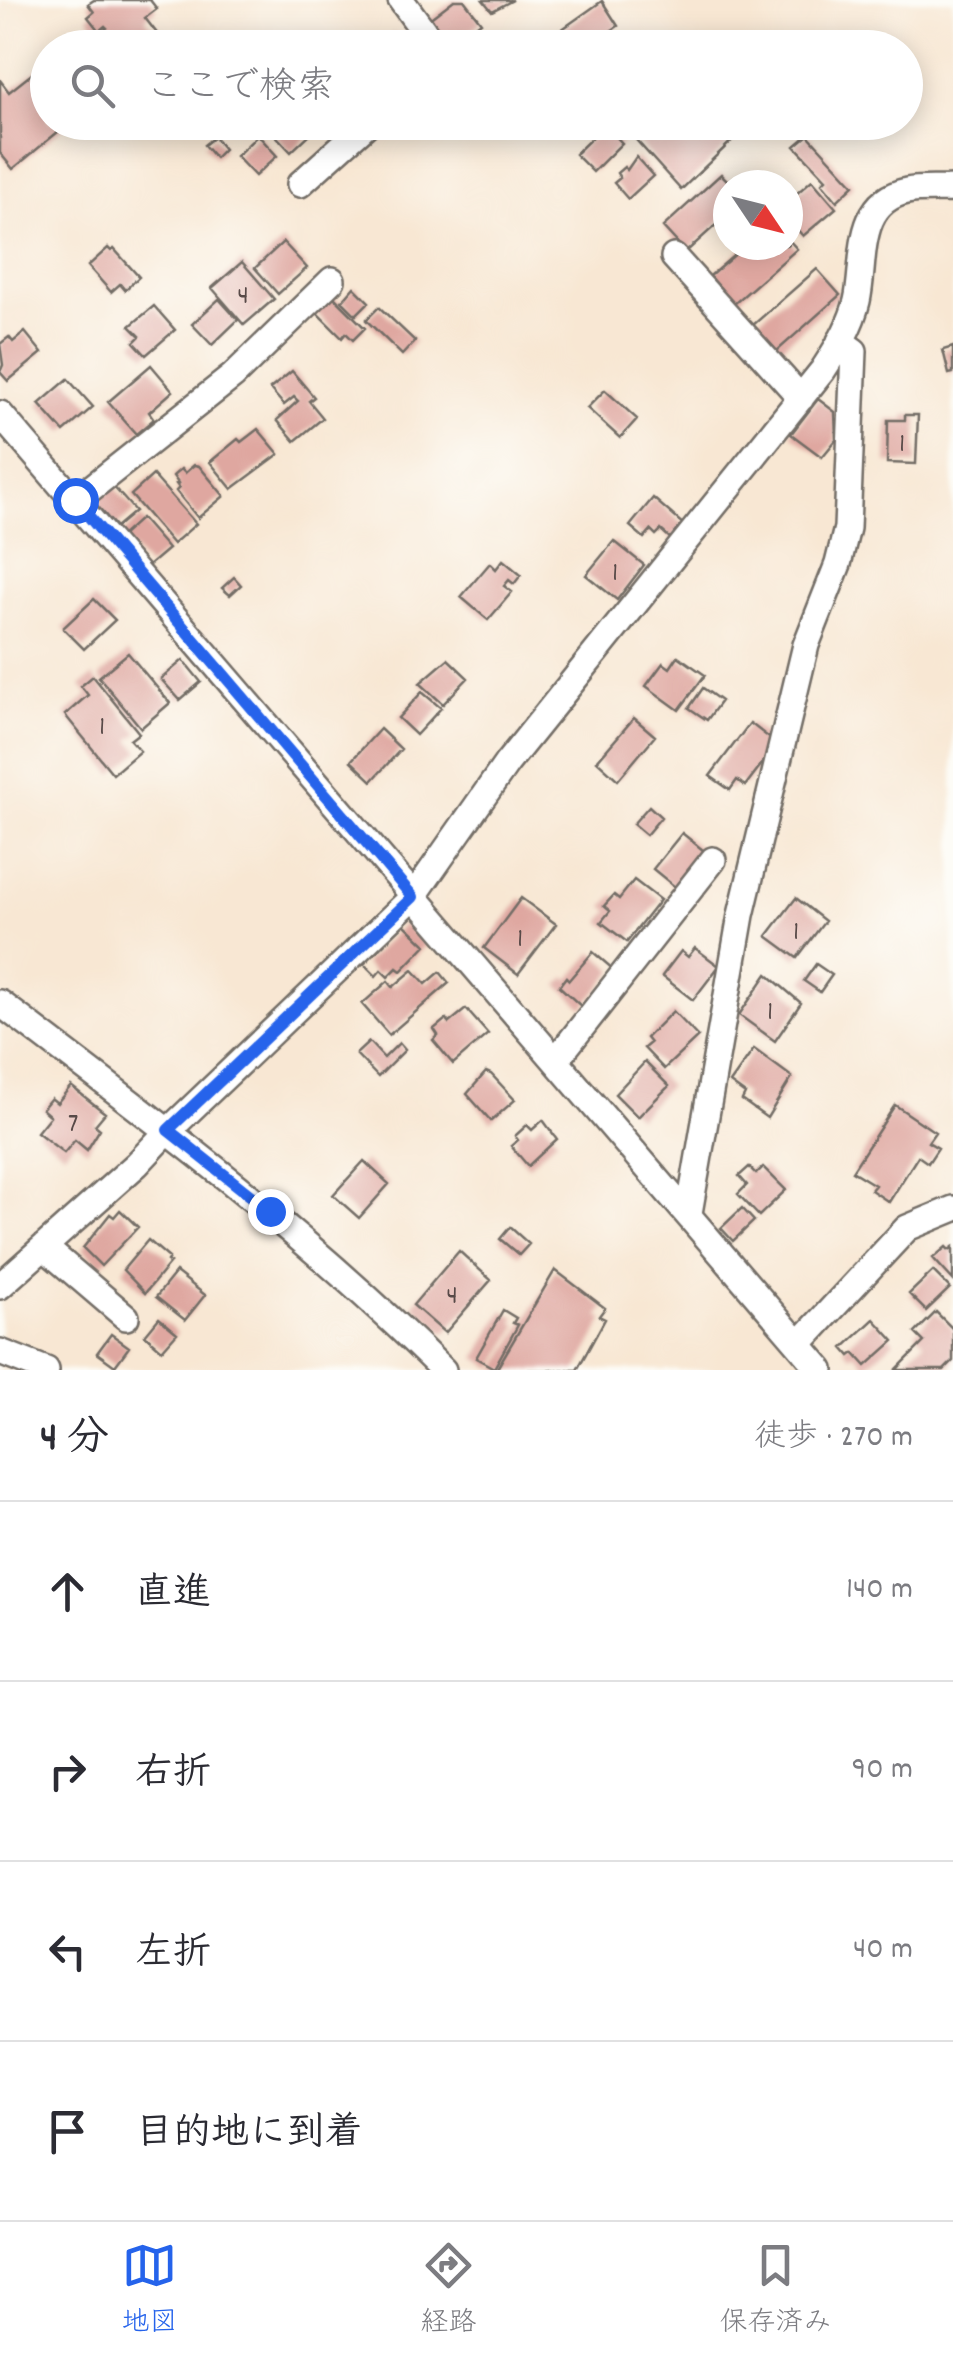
<!DOCTYPE html>
<html lang="ja">
<head>
<meta charset="utf-8">
<style>
  body { margin:0; font-family:Dekko,"Klee One",sans-serif; background:#f7f7f7; color:#2b2b33 }
  .compass { position:absolute; left:713px; top:170px; width:90px; height:90px; border-radius:50%; background:#fff; box-shadow:0 5px 25px #0003; rotate:125deg }
  .stop { position:absolute; width:30px; height:30px; margin:-22px; border:8px solid #2563eb; border-radius:50%; background:#fff }
  .stop.end { background:#2563eb; border-color:#fff; box-shadow:0 2px 10px #0008 }
  .list { margin:0; padding:0; list-style:none }
  h2 { display:flex; justify-content:space-between; align-items:center; height:130px; margin:0; padding:0 40px; font-size:42px }
  h2 small { font-size:32px; font-weight:400; color:#7c7c81 }
  .list li { display:grid; grid-template-columns:65px 1fr auto; gap:30px; align-items:center; box-sizing:border-box; height:180px; padding:0 40px; border-top:2px solid #e1e1e2 }
  .list b { display:block; font-size:38px; white-space:nowrap }
  .list em { font-size:32px; font-style:normal; color:#7c7c81 }
  .icon { flex:none; width:55px; height:55px; fill:none; stroke:currentColor; stroke-width:2; stroke-linecap:round; stroke-linejoin:round }
  .map { position:relative; flex:none; width:953px; height:1370px; overflow:hidden }
  .search { position:absolute; background:#fff; box-shadow:0 5px 25px #0003; left:30px; right:30px; top:30px; height:110px; display:flex; align-items:center; gap:25px; box-sizing:border-box; padding:0 35px; border-radius:55px; color:#7c7c81; font-size:38px }
  .sheet { height:850px; background:#fff }
  nav { display:flex; justify-content:space-around; align-items:center; box-sizing:border-box; height:140px; border-top:2px solid #e1e1e2; background:#fff; font-size:28px; color:#7c7c81 }
  nav a { display:grid; justify-items:center; gap:5px }
  nav .on { color:#2563eb }
  .map>svg:first-child { display:block }
</style>
</head>
<body>
<div class="map">
<svg width="953" height="1370" viewBox="0 0 953 1370">
  <rect width="100%" height="100%" fill="#fdfcf7"/>
  <filter id="ink" filterUnits="userSpaceOnUse"><feTurbulence type="fractalNoise" baseFrequency=".01" numOctaves="2"/><feDisplacementMap in="SourceGraphic" scale="20" xChannelSelector="R" yChannelSelector="G"/><feConvolveMatrix kernelMatrix="1 2 1 2 8 2 1 2 1" color-interpolation-filters="sRGB"/></filter>
  <filter id="wash" filterUnits="userSpaceOnUse"><feTurbulence type="fractalNoise" baseFrequency=".0048" numOctaves="4" result="noise"/><feDisplacementMap in="SourceGraphic" scale="40" xChannelSelector="R" yChannelSelector="G"/><feGaussianBlur stdDeviation="2.25" result="paint"/><feColorMatrix in="noise" values="0 0 0 0 0 0 0 0 0 0 0 0 0 0 0 0 0 1.4 0 .05"/><feComposite in="paint" operator="in"/></filter>
  <g filter="url(#wash)">
    <rect width="100%" height="100%" fill="#f8e7d3"/>
    <g id="blocks">
      <path fill="#dfa7a0" d="M94,0H150L157,9L145,18L166,45L163,48H83L107,28L105,26L99,31L88,17L94,12L88,4Z
        M454,0H464L481,22L449,47L428,20Z
        M483,0H513L492,11Z
        M602,1L618,26L602,37L606,44L601,48H568L558,32Z
        M394,33L406,48H378Z
        M48,61V122H70L13,169L0,153V80L9,92Z
        M273,122H307L309,125L304,129L309,135L291,152L268,127Z
        M620,122H746L740,128L742,131L681,190Z
        M605,125L622,143L593,172L575,154Z
        M258,135L277,156L255,176L236,156Z
        M808,135L854,185L837,201L822,183L826,179L795,146Z
        M214,137L224,149L215,158L204,145Z
        M636,157L653,176L628,199L614,183L620,178L617,173L624,167L627,170Z
        M721,174L732,185H728V214L686,252L663,227Z
        M812,180L836,208L803,236L788,219V201Z
        M788,239L797,249L734,304L710,276L746,245H788Z
        M283,242L307,268L278,294L255,268Z
        M108,248L111,251L114,249L139,277L125,290L120,284L111,292L88,266Z
        M242,262L274,299L244,325L212,288Z
        M817,269L840,295L777,351L753,325Z
        M354,287L369,302L356,315L342,301Z
        M330,293L365,328L353,340L346,333L342,338L313,309Z
        M219,299L238,320L212,345L192,324Z
        M154,306L175,330L146,355L134,342L140,336L130,326Z
        M379,307L415,341L402,355L366,320Z
        M25,332L42,353L8,381L0,372L3,365L0,344L9,337L13,342Z
        M953,347V373L949,374L943,350Z
        M151,365L173,391L149,412L154,419L136,434L108,402Z
        M292,371L314,397L309,401L323,418L295,441L277,420L298,401L294,397L284,405L270,389Z
        M68,379L93,407L64,432L39,404Z
        M605,390L637,419L620,438L587,408Z
        M818,399L835,412L836,440L822,457L791,434Z
        M905,415H918L916,464L887,463L888,420H905Z
        M258,429L279,454L232,489L210,462L238,439L241,442Z
        M194,465L199,466L224,496L198,518L176,491L179,488L176,484L178,483L173,476L181,469L185,473Z
        M153,475L196,524L173,544L131,495Z
        M112,485L135,511L116,527L94,502Z
        M653,498L684,525L671,539L661,530L656,535L651,530L644,538L630,526Z
        M141,518L168,549L148,566L121,536Z
        M614,541L644,565L617,600L586,575Z
        M503,560L521,575L514,584L509,580L504,586L512,592L488,620L461,597L490,563L496,569Z
        M234,577L241,585L230,595L222,588Z
        M94,599L115,620L84,649L63,628Z
        M128,653L170,703L141,728L99,677Z
        M678,656L705,675L679,710L646,686L663,663L670,668Z
        M448,659L468,678L443,704L420,683Z
        M183,660L201,682L180,700L161,679Z
        M93,676L139,733L130,740L140,751L113,774L65,715L88,695L81,686Z
        M703,688L721,701L707,720L689,708Z
        M422,692L441,708L416,735L398,718Z
        M634,718L655,736L618,780L597,761Z
        M750,723L777,744L745,786L737,780L730,790L710,776Z
        M380,729L401,749L372,781L351,761Z
        M649,806L661,817L646,835L633,824Z
        M682,833L709,855L680,891L653,869Z
        M634,880L660,900L627,942L601,922L610,911L604,906L614,895L619,899Z
        M521,898L556,924L518,974L484,948Z
        M796,898L825,921L797,958L767,936Z
        M404,924L426,945L401,971L397,968L388,977L381,970L376,976L364,964Z
        M695,948L719,966L693,1000L662,976L681,951L688,957Z
        M593,952L614,970L583,1008L559,986L566,977L569,980Z
        M816,964L832,975L820,992L804,981Z
        M413,970L426,984L440,972L449,983L389,1035L362,1004L388,981L393,987Z
        M767,974L801,1003L775,1041L739,1015Z
        M466,1009L488,1034L453,1064L433,1040L438,1035L434,1029L446,1019L449,1023Z
        M673,1011L698,1037L664,1069L644,1048L650,1043L646,1038Z
        M369,1042L384,1058L399,1043L405,1050L378,1077L356,1054Z
        M754,1049L792,1077L767,1118L742,1100L745,1094L730,1083Z
        M645,1062L669,1086L638,1117L615,1094Z
        M486,1072L491,1074L515,1100L491,1121L467,1094Z
        M71,1086L105,1113L95,1125L100,1129L87,1150L75,1140L64,1153L37,1132L50,1116L42,1109L51,1098L57,1103Z
        M895,1105L935,1132L928,1142L938,1148L928,1163L918,1156L889,1202L871,1190L875,1185L852,1171Z
        M543,1120L557,1139L528,1166L511,1146L518,1140L515,1136L527,1125L532,1130Z
        M364,1161L389,1184L359,1218L333,1195Z
        M749,1167L756,1174L763,1167L786,1190L759,1216L738,1194L747,1185L739,1176Z
        M742,1208L754,1221L733,1241L721,1228Z
        M120,1210L138,1227L101,1266L83,1248L110,1214L114,1217Z
        M510,1227L529,1244L519,1255L500,1239Z
        M148,1240L169,1258L167,1261L170,1263L145,1293L123,1270Z
        M946,1247L949,1250L953,1247V1280L933,1258Z
        M459,1251L491,1280L445,1333L413,1305Z
        M555,1270L605,1308L599,1316L605,1319L577,1370H496Z
        M933,1271L950,1288L926,1311L909,1294Z
        M176,1272L205,1295L185,1320L156,1297Z
        M503,1310L516,1318L513,1323L518,1325L494,1368L476,1358Z
        M936,1312L953,1329V1361L944,1370H896L924,1342L915,1333Z
        M159,1318L177,1333L162,1350L145,1335Z
        M874,1319L894,1341L866,1366L854,1353L850,1356L843,1348Z
        M111,1334L129,1347L115,1366L97,1353Z"/>
    </g>
  </g>
  <g filter="url(#ink)">
    <use href="#blocks" fill-opacity="0" stroke="#736d66" stroke-width="2.5"/>
    <g fill="none" stroke-linecap="round" stroke-linejoin="round">
      <defs>
        <path id="minor" d="M401,0L436,48
          M300,184L369,122
          M674,257L801,398
          M0,414L821,1370
          M75,501L233,376L332,280
          M0,1003C153,1119 307,1234 443,1370
          M556,1060L713,860
          M689,1213L741,915L806,645L838,564L847,528L854,351L840,341
          M44,1247L126,1317
          M0,1286L137,1164L168,1131L413,897L507,763L823,370C837,349 851,326 857,301C866,262 854,202 907,191C921,188 938,190 953,189
          M799,1344L907,1228L953,1209
          M0,1352L46,1370"/>
      </defs>
      <use href="#minor" stroke="#736d66" stroke-width="30"/>
      <use href="#minor" stroke="#fff" stroke-width="25"/>
    </g>
  </g>
  <g fill="none" stroke-linecap="round" stroke-linejoin="round" filter="url(#ink)">
    <path stroke="#2563eb" stroke-width="12" d="M75,500L413,897L168,1130L270,1211"/>
  </g>
  <g text-anchor="middle" stroke-width="10" stroke-linejoin="round" paint-order="stroke">
    <g font-size="28" fill="#584a48">
      <text x="243" y="303">4</text>
      <text x="902" y="451">1</text>
      <text x="615" y="580">1</text>
      <text x="102" y="734">1</text>
      <text x="796" y="939">1</text>
      <text x="520" y="946">1</text>
      <text x="770" y="1019">1</text>
      <text x="73" y="1131">7</text>
      <text x="452" y="1303">4</text>
    </g>
  </g>
</svg>
<svg class="compass" viewBox="-18 -18 36 36"><path d="M0-13l5 13h-10z" fill="#e53935"/><path d="M0 13l5-13h-10z" fill="#7c7c81"/></svg>
<div class="stop" style="left:75px;top:500px"></div>
<div class="stop end" style="left:270px;top:1211px"></div>
<div class="search"><svg class="icon" aria-label="search" viewBox="0 0 24 24"><circle cx="10" cy="10" r="6"/><path d="M15 15l6 6"/></svg>ここで検索</div>
</div>
<section class="sheet">
<h2>4 分<small>徒歩 · 270 m</small></h2>
<ul class="list">
<li><svg class="icon" aria-label="ahead" viewBox="0 0 24 24"><path d="M12 20V5M6 11l6-6 6 6"/></svg><div><b>直進</b></div><em>140 m</em></li>
<li><svg class="icon" aria-label="right" viewBox="0 0 24 24"><path d="M7 20v-9h11M14 6l5 5-5 5"/></svg><div><b>右折</b></div><em>90 m</em></li>
<li><svg class="icon" aria-label="left" viewBox="0 0 24 24"><path d="M17 20v-9H6M10 6l-5 5 5 5"/></svg><div><b>左折</b></div><em>40 m</em></li>
<li><svg class="icon" aria-label="arrive" viewBox="0 0 24 24"><path d="M6 21V4h12l-3 4 3 4H6"/></svg><div><b>目的地に到着</b></div></li>
</ul>
</section>
<nav>
<a class="on"><svg class="icon" aria-label="map" viewBox="0 0 24 24"><path d="M3 6l6-2 6 2 6-2v14l-6 2-6-2-6 2zM9 4v14M15 6v14"/></svg>地図</a>
<a><svg class="icon" aria-label="directions" viewBox="0 0 24 24"><path d="M12 3l9 9-9 9-9-9zM9 14v-3h6M13 9l2 2-2 2"/></svg>経路</a>
<a><svg class="icon" aria-label="saved" viewBox="0 0 24 24"><path d="M7 4h10v16l-5-4-5 4z"/></svg>保存済み</a>
</nav>
</body>
</html>
